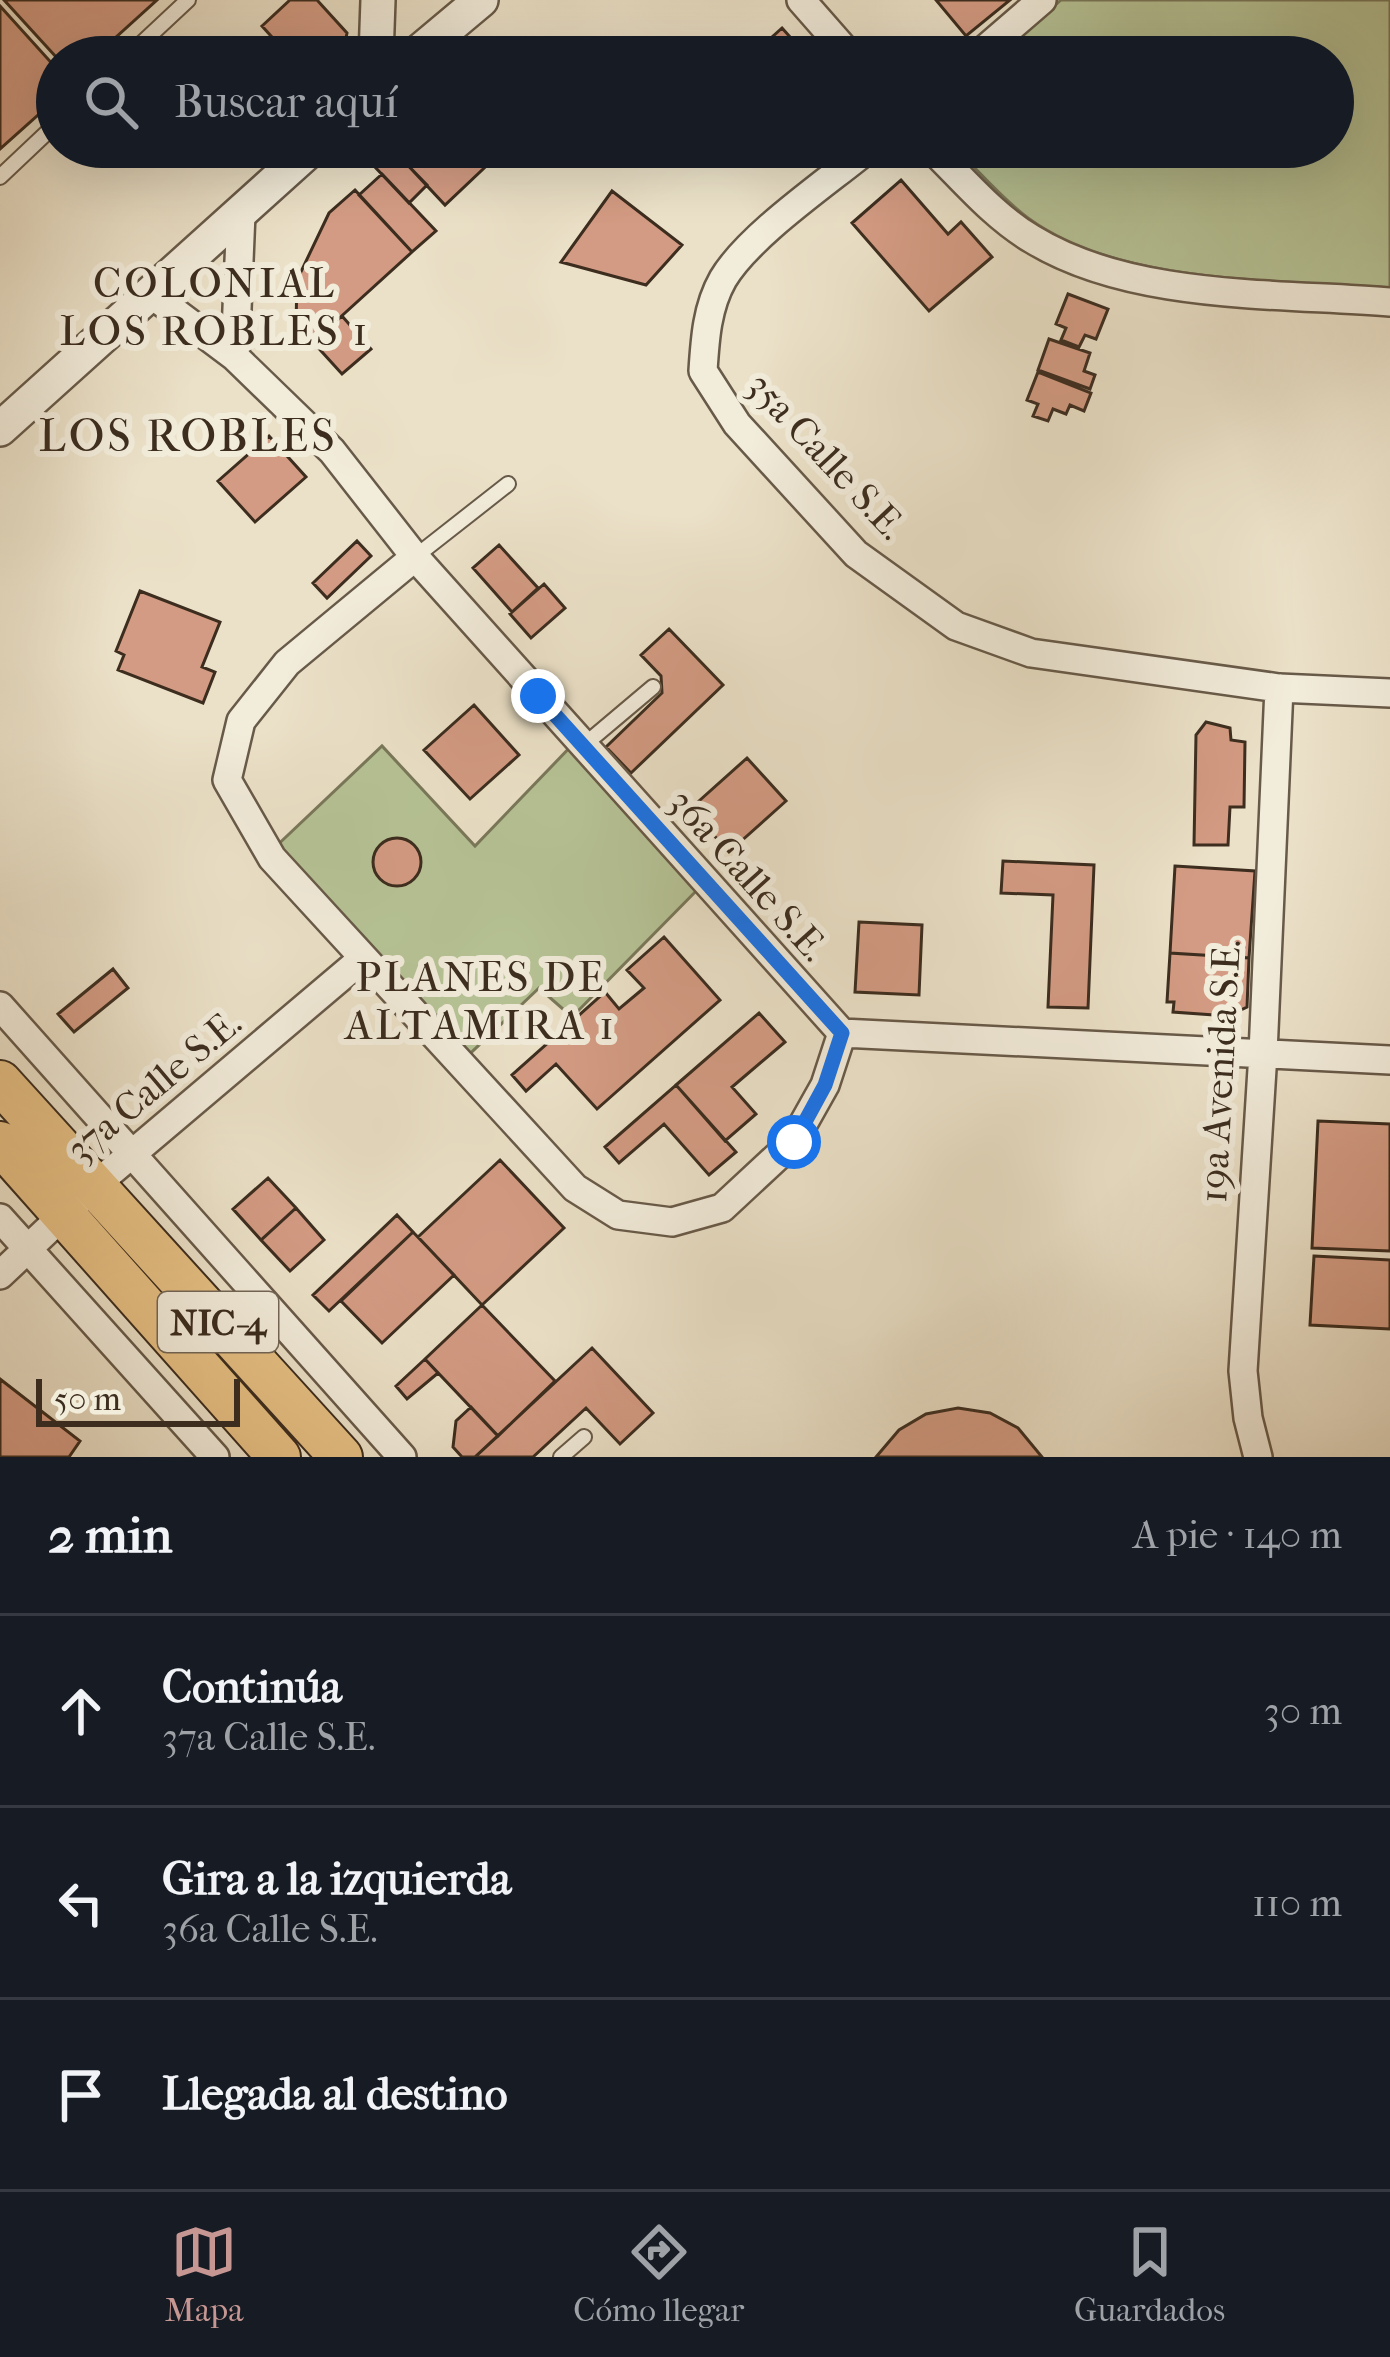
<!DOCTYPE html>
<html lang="es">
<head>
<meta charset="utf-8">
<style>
  body { margin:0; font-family:"IM FELL French Canon",serif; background:#20242c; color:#f1f3f6 }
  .scale { position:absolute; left:36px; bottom:30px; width:204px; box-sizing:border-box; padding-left:12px; border:6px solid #3c2d1f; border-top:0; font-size:33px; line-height:42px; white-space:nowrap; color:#3c2d1f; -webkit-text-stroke:9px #f2ecdb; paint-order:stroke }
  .stop { position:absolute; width:36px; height:36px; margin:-27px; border:9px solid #1a73e8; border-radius:50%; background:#fff }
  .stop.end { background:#1a73e8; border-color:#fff; box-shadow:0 3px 12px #0008 }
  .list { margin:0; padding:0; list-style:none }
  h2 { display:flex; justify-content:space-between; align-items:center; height:156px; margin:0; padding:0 48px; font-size:51px }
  h2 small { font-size:39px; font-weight:400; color:#9ea1a6 }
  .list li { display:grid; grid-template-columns:78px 1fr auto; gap:36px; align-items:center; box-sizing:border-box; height:192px; padding:0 48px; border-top:3px solid #363941 }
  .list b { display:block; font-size:45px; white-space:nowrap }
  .list p { margin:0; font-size:39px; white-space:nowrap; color:#9ea1a6 }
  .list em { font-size:39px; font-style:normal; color:#9ea1a6 }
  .icon { flex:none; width:66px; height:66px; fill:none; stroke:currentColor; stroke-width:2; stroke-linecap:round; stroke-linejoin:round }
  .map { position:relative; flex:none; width:1390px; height:1457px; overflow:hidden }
  .search { position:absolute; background:#171b24; box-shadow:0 12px 48px #0002; left:36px; right:36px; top:36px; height:132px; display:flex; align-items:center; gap:30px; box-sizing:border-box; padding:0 42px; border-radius:66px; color:#9ea1a6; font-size:45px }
  .sheet { height:732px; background:#171b24 }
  nav { display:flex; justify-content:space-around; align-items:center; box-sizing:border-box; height:168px; border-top:3px solid #363941; background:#171b24; font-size:33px; color:#9ea1a6 }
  nav a { display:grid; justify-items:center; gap:6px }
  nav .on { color:#c59692 }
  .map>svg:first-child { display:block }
</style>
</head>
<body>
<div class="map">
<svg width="1390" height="1457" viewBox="0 0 1390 1457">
  <rect width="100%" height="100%" fill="#ebe1c8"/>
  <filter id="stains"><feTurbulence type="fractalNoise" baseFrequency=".00167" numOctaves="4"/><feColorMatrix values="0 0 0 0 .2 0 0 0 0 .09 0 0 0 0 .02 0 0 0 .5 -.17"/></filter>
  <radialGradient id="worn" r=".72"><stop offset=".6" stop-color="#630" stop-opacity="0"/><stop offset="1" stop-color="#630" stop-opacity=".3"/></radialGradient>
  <path fill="#b6c396" stroke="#79785a" stroke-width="3" d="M1061,0H1390V288C1278,279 1121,286 1028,218C1001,198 978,170 954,147H1333V57H997Z
    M577,740L704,883L572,1017L539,988L458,1065L269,853L382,746L475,846Z"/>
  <path fill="#d39b83" stroke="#3c2d1f" stroke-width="3" d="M4,0H157L94,57L57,58Z
    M290,0H317L347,33L342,57H290L262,26Z
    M936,0H1010L966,36Z
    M0,6L57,69V98L0,149Z
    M782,28L808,57H750Z
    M414,147H494L500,153L445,205L402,159Z
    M393,150L427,185L409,203L375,167Z
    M382,174L436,231L412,252L359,195Z
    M901,180L948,234L961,222L992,257L929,311L852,223Z
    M355,190L412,252L313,342L296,324L297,280L329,213Z
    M612,191L682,245L646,285L561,262Z
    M1068,294L1108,309L1096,339L1085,335L1079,347L1061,340L1066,328L1056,324Z
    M342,316L371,349L342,374L313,342Z
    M1049,339L1090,353L1084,371L1095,375L1090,389L1038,370Z
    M1038,372L1091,393L1084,411L1070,405L1066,414L1053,409L1048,421L1033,416L1038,404L1027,400Z
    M269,436L306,477L255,522L218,481Z
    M357,541L371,556L327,598L313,583Z
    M499,545L538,588L512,612L473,568Z
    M544,584L565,608L531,638L510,614Z
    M140,591L220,622L202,667L215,672L203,703L118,670L124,655L116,651Z
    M669,629L723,685L631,773L606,747L662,693L661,676L641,655Z
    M474,705L519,755L470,799L424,750Z
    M1206,722L1230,728L1231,740L1245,742L1244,807H1230L1228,845H1194L1196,735Z
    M747,758L786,801L729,852L690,809Z
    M373 862a24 24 0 1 1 48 0a24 24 0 1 1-48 0Z
    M1003,861L1094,865L1088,1008L1048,1007L1053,895L1001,893Z
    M1175,866L1255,871L1249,958L1170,953Z
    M859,922L922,925L919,995L855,992Z
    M664,937L720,1000L597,1109L556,1064L526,1091L512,1075L605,992L619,1009L644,988L627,970Z
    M1170,953L1249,958L1247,1007L1228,1016L1173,1012L1174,1002H1167Z
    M113,969L128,988L74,1032L58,1014Z
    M759,1013L785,1042L732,1087L756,1114L725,1141L676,1085Z
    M676,1085L736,1152L709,1175L664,1124L619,1163L605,1147Z
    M1318,1121L1390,1124V1251L1312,1248Z
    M500,1160L564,1228L482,1305L418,1237Z
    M268,1178L296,1208L261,1240L233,1209Z
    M296,1208L324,1240L290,1271L261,1240Z
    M397,1215L413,1232L329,1311L313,1295Z
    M413,1232L454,1275L382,1343L341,1301Z
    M1314,1256L1390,1260V1329L1310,1325Z
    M482,1305L555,1381L498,1436L425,1359Z
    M592,1348L653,1413L620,1444L586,1408L533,1457H475Z
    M425,1359L438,1373L407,1399L396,1386Z
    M0,1379L80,1441L69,1457H0Z
    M471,1407L498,1436L475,1457H462L453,1447L456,1421Z
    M958,1408L990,1413L1018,1428L1042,1457H876L899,1430L926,1414Z"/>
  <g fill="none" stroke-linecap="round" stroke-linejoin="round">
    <defs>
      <path id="service" d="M127,57L188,0
        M0,177L57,123
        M415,557L508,484
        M583,746L653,687
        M561,1457L584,1437"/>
      <path id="minor" d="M801,0L851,57
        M976,57L1042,0
        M870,147C829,181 749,235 723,279C707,307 705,339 703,371L737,424L856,554L956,626L1031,653L1279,688L1390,693
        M930,147C962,178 993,216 1032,239C1131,300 1277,293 1390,302
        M151,294L235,357L332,451L415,557L842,1033L1390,1060
        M235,357L241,213
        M415,557L287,663L241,721L227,780L272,858L575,1188L618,1215L672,1222L722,1208L793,1142L825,1085L842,1033
        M0,1006L402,1457
        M0,1218L215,1457
        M0,1275L94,1186L361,960
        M1258,1457L1248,1418L1243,1371L1263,1053L1279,688"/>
      <path id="tertiary" d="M376,57L378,0
        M413,57L481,0
        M0,429L313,147"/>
      <path id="trunk" d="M0,1082L341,1457
        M0,1143L279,1457"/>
    </defs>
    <use href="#service" stroke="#685a49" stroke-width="18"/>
    <use href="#minor" stroke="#685a49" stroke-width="32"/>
    <use href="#tertiary" stroke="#685a49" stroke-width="38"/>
    <use href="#trunk" stroke="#3c2d1f" stroke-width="46"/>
    <use href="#service" stroke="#f2ecdb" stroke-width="14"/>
    <use href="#minor" stroke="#f2ecdb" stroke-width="27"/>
    <use href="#tertiary" stroke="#f2ecdb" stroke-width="33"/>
    <use href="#trunk" stroke="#e6c084" stroke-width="42"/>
  </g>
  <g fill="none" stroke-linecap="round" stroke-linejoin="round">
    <path stroke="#1a73e8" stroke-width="15" d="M538,696L842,1033L825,1085L794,1142"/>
  </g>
  <g text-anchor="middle" stroke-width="12" stroke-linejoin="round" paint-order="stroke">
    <rect fill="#f2ecdb" stroke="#736657" stroke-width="3" x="158" y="1292" width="120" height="60" rx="9"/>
    <g font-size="36" font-weight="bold" fill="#3c2d1f">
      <text x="218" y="1335">NIC-4</text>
    </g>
    <g font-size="39" fill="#3c2d1f" stroke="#f2ecdb">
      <text transform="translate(827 455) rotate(47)" y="14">35a Calle S.E.</text>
      <text transform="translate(749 874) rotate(48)" y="14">36a Calle S.E.</text>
      <text transform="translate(1219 1071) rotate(-87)" y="14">19a Avenida S.E.</text>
      <text transform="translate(153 1085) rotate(-40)" y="14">37a Calle S.E.</text>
    </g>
    <g font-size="42" letter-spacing="3" fill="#3c2d1f" stroke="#f2ecdb">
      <text x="215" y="297">COLONIAL<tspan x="215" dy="48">LOS ROBLES 1</tspan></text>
      <text x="481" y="991">PLANES DE<tspan x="481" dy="48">ALTAMIRA 1</tspan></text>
    </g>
    <g font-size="45" letter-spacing="3" fill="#3c2d1f" stroke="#f2ecdb">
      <text x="188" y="451">LOS ROBLES</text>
    </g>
  </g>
  <rect width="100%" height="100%" filter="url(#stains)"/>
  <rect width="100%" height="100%" fill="url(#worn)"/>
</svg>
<div class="scale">50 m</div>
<div class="stop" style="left:794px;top:1142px"></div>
<div class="stop end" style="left:538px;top:696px"></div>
<div class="search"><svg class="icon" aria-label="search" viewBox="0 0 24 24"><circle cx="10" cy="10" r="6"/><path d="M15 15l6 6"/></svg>Buscar aquí</div>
</div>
<section class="sheet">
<h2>2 min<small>A pie · 140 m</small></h2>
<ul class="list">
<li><svg class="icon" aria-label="ahead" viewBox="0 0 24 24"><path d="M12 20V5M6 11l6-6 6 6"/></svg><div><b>Continúa</b><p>37a Calle S.E.</p></div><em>30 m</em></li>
<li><svg class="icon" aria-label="left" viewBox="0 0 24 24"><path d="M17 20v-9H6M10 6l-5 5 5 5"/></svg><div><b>Gira a la izquierda</b><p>36a Calle S.E.</p></div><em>110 m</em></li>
<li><svg class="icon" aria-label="arrive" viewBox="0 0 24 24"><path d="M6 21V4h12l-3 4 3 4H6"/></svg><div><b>Llegada al destino</b></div></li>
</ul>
</section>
<nav>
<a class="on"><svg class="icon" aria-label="map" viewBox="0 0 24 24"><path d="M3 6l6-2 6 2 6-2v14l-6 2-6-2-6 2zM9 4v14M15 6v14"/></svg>Mapa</a>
<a><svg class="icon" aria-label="directions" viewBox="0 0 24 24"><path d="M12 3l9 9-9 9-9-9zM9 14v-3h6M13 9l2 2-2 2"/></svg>Cómo llegar</a>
<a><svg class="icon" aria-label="saved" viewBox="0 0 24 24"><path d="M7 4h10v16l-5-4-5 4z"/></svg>Guardados</a>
</nav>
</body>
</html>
